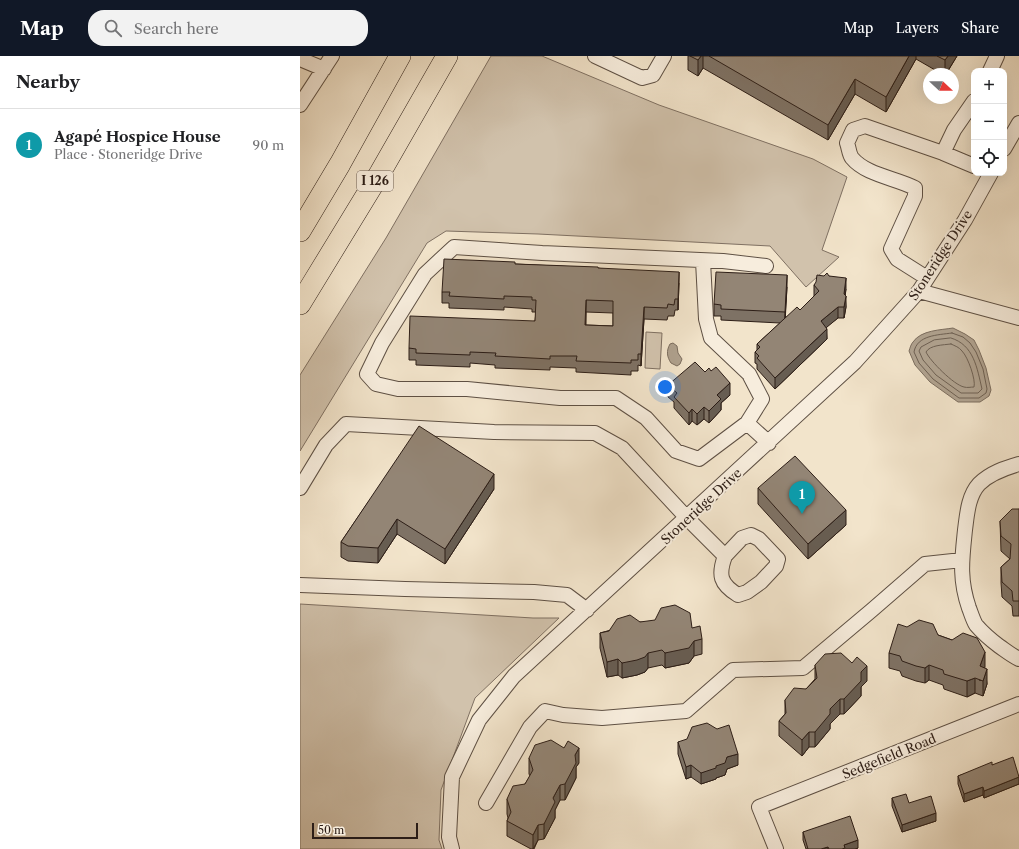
<!DOCTYPE html>
<html lang="en">
<head>
<meta charset="utf-8">
<style>
  body { margin:0; font-family:"Libre Caslon Text",serif; background:#f2f2f2; color:#202124 }
  .controls { position:absolute; right:12px; top:12px; display:grid; overflow:hidden; border-radius:8px; box-shadow:0 4px 16px #0002 }
  .controls button { width:36px; height:36px; display:grid; place-items:center; padding:0; border:0; border-bottom:1px solid #e0e0e0; background:#fff; color:#202124; font:20px sans-serif }
  .compass { position:absolute; left:623px; top:12px; width:36px; height:36px; border-radius:50%; background:#fff; box-shadow:0 4px 16px #0002; rotate:112deg }
  .scale { position:absolute; left:12px; bottom:10px; width:106px; box-sizing:border-box; padding-left:4px; border:2px solid #2d1e17; border-top:0; font-size:11px; line-height:14px; white-space:nowrap; color:#2d1e17; -webkit-text-stroke:3px #f7eddd; paint-order:stroke }
  .you { position:absolute; left:365px; top:331px; width:14px; height:14px; margin:-10px; border:3px solid #fff; border-radius:50%; background:#1a73e8; box-shadow:0 0 0 6px #1a73e833 }
  .badge { display:grid; place-items:center; width:26px; height:26px; border-radius:50%; background:#111827; color:#fff; font-size:13px; font-weight:700 }
  .pin { position:absolute; translate:-50% -33px; filter:drop-shadow(0 1px 2px #0008) }
  .pin::after { content:''; position:absolute; top:21px; width:14px; height:12px; background:inherit; clip-path:polygon(0 0,100% 0,50% 100%) }
  .list { margin:0; padding:0; list-style:none }
  h2 { display:flex; justify-content:space-between; align-items:center; height:52px; margin:0; padding:0 16px; font-size:17px }
  h2 small { font-size:13px; font-weight:400; color:#757577 }
  .list li { display:grid; grid-template-columns:26px 1fr auto; gap:12px; align-items:center; box-sizing:border-box; height:72px; padding:0 16px; border-top:1px solid #e0e0e0 }
  .list b { display:block; font-size:15px; white-space:nowrap }
  .list p { margin:0; font-size:13px; white-space:nowrap; color:#757577 }
  .list em { font-size:13px; font-style:normal; color:#757577 }
  .icon { flex:none; width:22px; height:22px; fill:none; stroke:currentColor; stroke-width:2; stroke-linecap:round; stroke-linejoin:round }
  .map { position:relative; flex:none; width:719px; height:793px; overflow:hidden }
  header { display:flex; align-items:center; gap:24px; box-sizing:border-box; height:56px; padding:0 20px; background:#111827; color:#fff }
  header strong { font-size:19px }
  nav { display:flex; gap:22px; margin-inline-start:auto; font-size:14px }
  .search { width:280px; height:36px; background:#f2f2f2; display:flex; align-items:center; gap:10px; box-sizing:border-box; padding:0 14px; border-radius:16px; color:#757577; font-size:15px }
  main { display:flex }
  aside { flex:1; background:#fff }
  .map>svg:first-child { display:block }
</style>
</head>
<body>
<header>
<strong>Map</strong>
<div class="search"><svg class="icon" aria-label="search" viewBox="0 0 24 24"><circle cx="10" cy="10" r="6"/><path d="M15 15l6 6"/></svg>Search here</div>
<nav><a>Map</a><a>Layers</a><a>Share</a></nav>
</header>
<main>
<aside>
<h2>Nearby<small></small></h2>
<ul class="list">
<li><span class="badge" style="background:#0f9aa8">1</span><div><b>Agapé Hospice House</b><p>Place · Stoneridge Drive</p></div><em>90 m</em></li>
</ul>
</aside>
<div class="map">
<svg width="719" height="793" viewBox="0 0 719 793">
  <rect width="100%" height="100%" fill="#f2e4cb"/>
  <filter id="stains"><feTurbulence type="fractalNoise" baseFrequency=".005" numOctaves="4"/><feColorMatrix values="0 0 0 0 .2 0 0 0 0 .09 0 0 0 0 .02 0 0 0 .5 -.17"/></filter>
  <radialGradient id="worn" r=".72"><stop offset=".6" stop-color="#630" stop-opacity="0"/><stop offset="1" stop-color="#630" stop-opacity=".3"/></radialGradient>
  <path fill="#d1c2ac" stroke="#7f7062" d="M191,0H242L359,49L513,103L547,121L522,194L539,201L506,231L470,190L238,178L146,175L127,187L0,395V319L86,182Z
    M346,276L362,277L360,313L345,312Z
    M0,548L233,562H259L175,642L141,734L139,784L142,793H0Z"/>
  <path fill="#afa18e" stroke="#7b6d5e" d="M653,272L665,278L674,284L679,294L686,312L691,334L689,340L680,346H658L630,326L615,309L609,295C610,292 611,288 613,286C621,274 641,274 653,272Z
    M373,287L377,290L378,297L382,303L380,308L377,310L371,307C367,301 366,295 370,288Z"/>
  <g fill="none" stroke-linecap="round" stroke-linejoin="round">
    <path stroke="#6e6052" stroke-width="1" d="M652,277L663,281L670,287L676,296L683,313L687,333L686,337L679,342H659L633,323L619,307L614,296C617,279 638,279 652,277Z
      M651,282C674,289 677,312 682,333L678,337H661L636,319L623,304L619,295L621,291L634,284Z
      M651,288C655,290 659,291 662,295C668,301 676,324 674,331C671,331 667,332 664,331C654,329 630,305 626,296C630,289 643,289 651,288Z"/>
    <defs>
      <path id="minor" d="M295,0L342,22L353,19L364,0
        M0,3L24,13
        M690,15L697,0
        M0,49L32,0
        M704,93L719,67
        M643,97L654,74L674,45
        M403,205L406,263L411,282L449,318L462,343L447,367
        M466,210L423,205L242,197L154,191L125,218L82,287L67,318L76,328L98,333H167L260,342H316L346,362L376,395L399,403L447,367L469,387
        M627,222L597,203L591,193L615,140V132C596,122 566,119 552,102C549,98 549,92 547,87L553,74L565,70L643,97L674,110
        M619,235L719,262
        M719,408C705,412 690,417 679,428C668,440 667,459 665,474C662,503 659,523 669,552C671,557 673,564 676,569C682,576 691,584 699,590C705,594 711,599 719,603
        M0,432L26,389L46,368L194,376L295,377L322,392L387,462L425,500C418,519 420,528 438,539L447,536L461,526L476,510L478,503L459,483L451,479L442,482L425,500
        M0,529L105,533L234,536L267,539L287,554
        M186,747L230,671L245,655L263,659L302,662L386,655L433,614L503,612L572,554L625,508L662,504
        M152,793L149,781L152,721L179,664L214,620L555,306L619,235L665,164L691,117
        M476,793L459,751L719,648"/>
      <path id="highway" d="M0,175L40,108L100,0
        M0,248L80,117L147,0"/>
    </defs>
    <use href="#minor" stroke="#5e5044" stroke-width="16"/>
    <use href="#highway" stroke="#2d1e17" stroke-width="22"/>
    <use href="#minor" stroke="#f7eddd" stroke-width="14"/>
    <use href="#highway" stroke="#f2e4cb" stroke-width="21"/>
  </g>
  <path fill="#7e7265" stroke="#2d1e17" fill-rule="evenodd" d="M388,0H657L646,18H642L616,3L586,56L555,38L528,84L403,12L398,20L388,14Z
    M215,208L298,212L379,227L378,254H375L374,260H368L367,264L344,263L341,310L338,309V315H331V319L276,316V312L250,311V314L195,312V309L170,307V311L116,309V304H109V292L235,265L236,256H232V253L204,251V254L149,252V247H142V236ZM286,256L313,257V270L286,269Z
    M529,220L546,233L545,239L546,251L544,262H538L526,271L527,283L475,333L457,313V308L455,307V296L457,294V288L480,267L421,264V260H414V248L487,231L485,262L500,254L514,240V229Z
    M368,329L430,339L421,347V354L409,367L404,363L397,369L392,365L389,369L374,352V346L368,341Z
    M458,432L546,469L508,503L458,448Z
    M194,433L145,508L97,478L78,507L48,505L41,501V486L69,445Z
    M719,453V560H713L712,550L702,541L701,527V511L710,503L701,495L700,465Z
    M340,566L392,572L402,583V598L394,600L389,607L365,612L362,609L348,612L345,616L337,619L322,622L318,619L307,621L300,592V577Z
    M638,579L652,584L685,612L687,628L683,640L675,637L667,641L644,633L643,629L629,624L625,627L616,625L602,620L600,615L589,612V597Z
    M515,609L567,625L561,631V640L544,658H540L530,668V673L515,691H509L502,700L479,680V665L485,658V644L506,633L515,623Z
    M378,686L438,709L427,713L425,719L416,722V723L401,728L391,721L386,723L378,698Z
    M229,702L279,707L276,711V722L265,744H260L255,754V762L244,783L238,784L234,793H231L207,780V765L208,762L207,758V743L225,728L230,720L229,718Z
    M692,709L719,720V728L684,742L683,739L664,746L658,728V720Z
    M592,742L636,765L602,776L592,750Z
    M503,776L558,792L555,793H506L503,784Z"/>
  <path fill="#675d52" stroke="#2d1e17" d="M401,0H403V12L398,20V4Z
    M609,0H616V3L586,56V41Z
    M648,0H657L646,18H645V4Z
    M555,23V38L528,84V69Z
    M379,216V227L378,254V243Z
    M487,219V231L485,267V256Z
    M546,222V233L544,249V238Z
    M546,240V251L544,262V251Z
    M286,244V256L285,280V269Z
    M344,251V263L341,310V298Z
    M538,251V262L521,276V265Z
    M527,273V283L475,333V322Z
    M430,327V339L421,347V354L409,367V355L417,339Z
    M404,351V363L397,369V358Z
    M392,353V365L389,369V357Z
    M194,418V433L145,508V493Z
    M546,454V469L508,503V488Z
    M97,463V478L78,507V492Z
    M394,585V600L389,607L365,612V597Z
    M685,596V611L680,625V610Z
    M348,597V612L345,616L337,619L322,622V607Z
    M318,603V619L307,621V606Z
    M629,609V624L625,627V612Z
    M567,610V625L561,631V640L544,658V643L561,616Z
    M687,613V628L683,640V625Z
    M675,622V637L667,641V625Z
    M540,643V658L530,668V673L515,691V676L530,653Z
    M509,676V691L502,700V684Z
    M279,692V707L276,711V722L265,744V728L275,699Z
    M438,698V709L427,713L425,719L416,722V723L401,728V717L416,710L427,701Z
    M391,709V721L386,723V711Z
    M719,721V728L684,742V735Z
    M260,729V744L255,754V762L244,783V768L253,742Z
    M683,731V739L664,746V738Z
    M636,757V765L602,776V769Z
    M238,769V784L233,793V779Z
    M558,784V792L555,793H542L544,789Z
    M528,791V793H521Z"/>
  <path fill="#938575" stroke="#2d1e17" fill-rule="evenodd" d="M390,0H401L398,4Z
    M409,0H609L586,41L555,23L528,69Z
    M637,0H648L645,4Z
    M144,203L215,206V208L298,211V212L379,216L378,243H375L374,249L368,248L367,252L344,251L341,298H338V304H331V307L276,305L277,300H250V303L195,300L196,297L170,296V299L116,297V293L109,292L110,260L235,265L236,244H232V241L204,240V243L149,240L150,236H142ZM286,244L313,245V270L285,269Z
    M416,216L487,219L485,256L421,253V249L414,248Z
    M527,217L529,220L546,222L544,238L546,240L544,251H538L521,265L527,273L475,322L457,302L459,300L455,296L460,291L457,288L497,251L500,254L519,235L514,229L516,226L517,219L524,220Z
    M395,306L405,316L409,312L411,315L416,311L430,327L417,339L421,343L409,355L404,351L397,358L392,353L389,357L374,341L377,337L368,329Z
    M119,370L194,418L145,493L97,463L78,492L48,490L41,486Z
    M495,400L546,454L508,488L458,432Z
    M712,453H719V545H713L712,535L702,526L701,511L710,503L711,488L701,480L700,465Z
    M375,549L390,557L392,572L400,570L402,583L394,585L389,592L365,597L362,594L348,597L345,601L337,604L322,607L318,603L307,606L300,577L309,575L317,563L330,559L340,566L355,564L361,552Z
    M619,564L633,568L638,579L652,584L663,577L677,582L685,596L680,610L687,613L683,625L675,622L667,625L644,618L643,614L629,609L625,612L616,610L602,605L600,600L589,597L598,568L607,571Z
    M541,597L552,607L557,601L567,610L561,616V625L544,643H540L530,653V658L515,676H509L502,684L479,665L486,657L485,644L494,632L506,633L517,622L515,609L525,598Z
    M407,667L417,673L429,669L438,698L427,701L425,707L416,710V712L401,717L391,709L386,711L378,686L387,683L392,671Z
    M251,684L264,692L268,685L279,692L275,699L276,707L265,728L260,729L253,742L255,746L244,768L238,769L233,779L207,765L211,756L207,743L213,730L225,728L233,714L229,702L235,689Z
    M713,701L719,721L684,735L683,731L664,738L658,720L692,706V709Z
    M606,738L609,747L631,740L636,757L602,769L592,742Z
    M550,760L558,784L544,789L545,792L542,793H529L528,791L521,793H508L503,776Z"/>
  <g text-anchor="middle" stroke-width="4" stroke-linejoin="round" paint-order="stroke">
    <rect fill="#f7eddd" stroke="#6a5c52" stroke-width="1" x="57" y="115" width="36" height="20" rx="3"/>
    <g font-size="12" font-weight="bold" fill="#2d1e17">
      <text x="75" y="129">I 126</text>
    </g>
    <g font-size="13" fill="#2d1e17" stroke="#f7eddd">
      <text transform="translate(640 199) rotate(-57)" y="5">Stoneridge Drive</text>
      <text transform="translate(401 450) rotate(-43)" y="5">Stoneridge Drive</text>
      <text transform="translate(589 700) rotate(-22)" y="5">Sedgefield Road</text>
    </g>
  </g>
  <rect width="100%" height="100%" filter="url(#stains)"/>
  <rect width="100%" height="100%" fill="url(#worn)"/>
</svg>
<div class="controls">
<button>+</button>
<button>−</button>
<button><svg class="icon" aria-label="locate" viewBox="0 0 24 24"><circle cx="12" cy="12" r="6"/><path d="M12 2v4M12 18v4M2 12h4M18 12h4"/></svg></button>
</div>
<svg class="compass" viewBox="-18 -18 36 36"><path d="M0-13l5 13h-10z" fill="#e53935"/><path d="M0 13l5-13h-10z" fill="#757577"/></svg>
<div class="scale">50 m</div>
<div class="you"></div>
<div class="pin badge" style="left:502px;top:458px;background:#0f9aa8">1</div>
</div>
</main>
</body>
</html>
